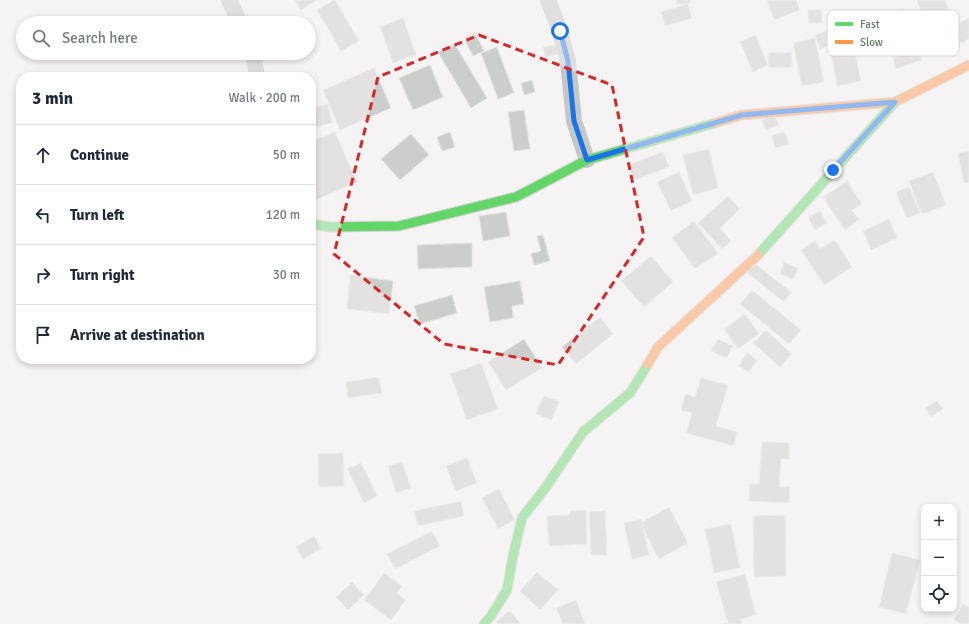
<!DOCTYPE html>
<html lang="en">
<head>
<meta charset="utf-8">
<style>
  body { margin:0; font-family:Signika,sans-serif; background:#f6f6f7; color:#1f2937 }
  .controls { position:absolute; right:12px; bottom:12px; display:grid; overflow:hidden; border-radius:8px; box-shadow:0 2px 6px #0003 }
  .controls button { width:36px; height:36px; display:grid; place-items:center; padding:0; border:0; border-bottom:1px solid #e0e1e3; background:#fff; color:#1f2937; font:20px sans-serif }
  .stop { position:absolute; width:12px; height:12px; margin:-9px; border:3px solid #1a73e8; border-radius:50%; background:#fff }
  .stop.end { background:#1a73e8; border-color:#fff; box-shadow:0 1px 4px #0008 }
  .list { margin:0; padding:0; list-style:none }
  h2 { display:flex; justify-content:space-between; align-items:center; height:52px; margin:0; padding:0 16px; font-size:17px }
  h2 small { font-size:13px; font-weight:400; color:#747a83 }
  .list li { display:grid; grid-template-columns:26px 1fr auto; gap:12px; align-items:center; box-sizing:border-box; height:60px; padding:0 16px; border-top:1px solid #e0e1e3 }
  .list b { display:block; font-size:15px; white-space:nowrap }
  .list em { font-size:13px; font-style:normal; color:#747a83 }
  .icon { flex:none; width:22px; height:22px; fill:none; stroke:currentColor; stroke-width:2; stroke-linecap:round; stroke-linejoin:round }
  .map { position:relative; flex:none; width:969px; height:624px; overflow:hidden }
  .search { position:absolute; background:#fff; box-shadow:0 2px 6px #0003; left:16px; top:16px; width:300px; height:44px; display:flex; align-items:center; gap:10px; box-sizing:border-box; padding:0 14px; border-radius:22px; color:#747a83; font-size:15px }
  .panel { position:absolute; background:#fff; box-shadow:0 2px 6px #0003; left:16px; top:72px; width:300px; height:292px; border-radius:16px }
  .map>svg:first-child { display:block }
</style>
</head>
<body>
<div class="map">
<svg width="969" height="624" viewBox="0 0 969 624">
  <rect width="100%" height="100%" fill="#f5f3f4"/>
  <path fill="#cccecb" stroke="#e4e3e4" d="M295,0H317L301,10Z
    M334,0H335L359,41L341,51L317,10Z
    M677,0H690L689,4H676Z
    M767,0H796L800,10L774,20Z
    M917,0H945L952,21L928,30Z
    M688,4L692,18L665,26L661,12Z
    M903,8L911,34L877,44L872,28L885,24L882,14Z
    M808,10H821L822,23H809Z
    M403,18L416,55L393,63L380,27Z
    M969,18V39L961,43L953,26Z
    M841,26L846,40L820,49L815,35Z
    M475,33L484,51L473,56L464,38Z
    M755,35L768,65L753,72L740,42Z
    M815,38L824,82L802,86L793,43Z
    M454,43L487,98L471,108L438,52Z
    M563,44L564,53L545,57L543,47Z
    M497,47L514,93L498,99L481,53Z
    M854,48L861,81L837,86L831,52Z
    M918,50L921,60L896,69L893,58Z
    M791,52L792,67L769,68L768,53Z
    M430,65L443,97L413,110L399,78Z
    M374,68L391,108L340,130L323,90Z
    M532,80L535,92L524,95L521,83Z
    M328,104L332,123L311,128V108Z
    M524,110L530,149L514,151L508,112Z
    M774,115L779,125L766,130L762,120Z
    M335,132L357,182L311,202V142Z
    M450,132L455,147L442,151L437,137Z
    M785,132L789,144L775,148L772,135Z
    M411,134L429,155L400,180L381,159Z
    M709,149L718,188L693,195L683,155Z
    M969,151V182L964,183L958,153Z
    M663,152L669,167L634,180L628,165Z
    M679,172L692,201L671,211L657,182Z
    M933,172L946,205L922,214L909,181Z
    M847,181L862,204L852,210L859,220L845,230L823,197Z
    M909,187L920,213L907,218L896,192Z
    M728,196L740,209L720,228L731,241L722,249L698,223Z
    M820,211L827,223L815,230L808,217Z
    M506,212L510,236L483,241L479,216Z
    M889,219L897,238L871,250L863,231Z
    M694,221L718,253L695,269L672,238Z
    M543,235L550,261L534,265L531,254L541,251L537,236Z
    M835,240L852,267L824,285L801,250L815,241L820,249Z
    M472,243V267L418,269L417,245Z
    M651,256L673,282L644,307L621,281Z
    M752,261L791,292L784,302L745,271Z
    M784,262L798,268L793,279L780,274Z
    M350,275L393,281L389,314L347,309Z
    M520,281L524,304L512,306L513,318L490,322L484,287Z
    M752,290L801,330L789,344L740,304Z
    M452,295L457,313L420,324L414,306Z
    M745,314L759,334L738,349L724,329Z
    M600,317L613,334L576,364L562,347Z
    M766,330L792,354L780,367L753,343Z
    M524,339L542,368L506,390L488,362Z
    M718,339L733,346L726,358L711,351Z
    M747,353L757,360L749,372L739,366Z
    M481,363L498,409L467,420L450,374Z
    M379,377L382,393L348,398L346,382Z
    M701,378L728,385L716,426L737,432L734,446L686,433L692,413L681,410L685,394L695,397Z
    M543,396L559,401L552,420L536,414Z
    M937,401L943,409L931,417L925,408Z
    M762,442L789,443V459H781L779,487H790L789,503L749,501L750,484H759Z
    M343,453L344,486L319,487L318,454Z
    M467,458L477,483L456,491L446,466Z
    M402,462L411,488L396,493L388,466Z
    M361,463L377,496L364,503L347,469Z
    M499,489L515,520L498,529L482,498Z
    M461,501L464,516L418,526L414,511Z
    M669,507L688,543L659,559L640,523Z
    M586,510L587,544L549,546L547,516L570,515V511Z
    M605,511L607,555H591L589,512Z
    M785,515L786,576L754,577L753,516Z
    M641,519L649,555L632,559L624,523Z
    M731,524L740,568L714,573L705,529Z
    M432,531L440,546L395,569L387,554Z
    M314,536L321,548L303,559L296,547Z
    M892,553L920,560L906,614L879,607Z
    M537,572L558,590L540,610L520,591Z
    M384,573L402,586L397,593L406,600L391,620L364,600Z
    M745,574L756,615L741,619L742,624H723L728,623L716,582Z
    M352,582L364,595L348,610L336,597Z
    M576,600L585,624H563L556,608Z
    M963,604L969,607V624H961L954,620Z
    M509,611L521,624H498L496,622Z"/>
  <g fill="none" stroke-linecap="round" stroke-linejoin="round">
    <defs>
      <path id="fast" d="M311,224L330,227L399,226L516,197L587,160L715,123
        M758,255L895,102
        M484,624L491,616L507,590L513,556L522,518L546,487L583,432L630,393L648,364"/>
      <path id="slow" d="M715,123L742,115L895,102L969,65
        M648,364L658,347L758,255"/>
    </defs>
    <use href="#fast" stroke="#d0d1d0" stroke-width="11"/>
    <use href="#slow" stroke="#d0d1d0" stroke-width="11"/>
    <path stroke="#c5c7c5" stroke-width="16" d="M229,0L240,23
      M548,0L560,31L568,61L574,121L587,160
      M253,53L257,77"/>
    <use href="#fast" stroke="#63d668" stroke-width="9"/>
    <use href="#slow" stroke="#ff974d" stroke-width="9"/>
  </g>
  <g fill="none" stroke-linecap="round" stroke-linejoin="round">
    <path stroke="#1a73e8" stroke-width="5" d="M560,31L568,61L574,121L587,160L742,115L895,102L833,170"/>
  </g>
  <path d="M0 0H969V624H0ZM479,35L612,85L644,237L558,365L444,344L334,254L378,77Z" fill="#f5f3f4" fill-opacity=".55" fill-rule="evenodd"/>
  <path fill="none" stroke="#d62828" stroke-width="3" stroke-dasharray="8 5" stroke-linejoin="round" d="M479,35L612,85L644,237L558,365L444,344L334,254L378,77Z"/>
  <rect x="827" y="10" width="132" height="46" rx="6" fill="#fff" stroke="#d0d8d0" stroke-width="1"/>
  <rect x="835" y="22" width="18" height="4" fill="#63d668"/>
  <rect x="835" y="40" width="18" height="4" fill="#ff974d"/>
  <g font-size="11" fill="#637c62">
    <text x="860" y="28">Fast</text>
    <text x="860" y="46">Slow</text>
  </g>
</svg>
<div class="controls">
<button>+</button>
<button>−</button>
<button><svg class="icon" aria-label="locate" viewBox="0 0 24 24"><circle cx="12" cy="12" r="6"/><path d="M12 2v4M12 18v4M2 12h4M18 12h4"/></svg></button>
</div>
<div class="stop" style="left:560px;top:31px"></div>
<div class="stop end" style="left:833px;top:170px"></div>
<div class="search"><svg class="icon" aria-label="search" viewBox="0 0 24 24"><circle cx="10" cy="10" r="6"/><path d="M15 15l6 6"/></svg>Search here</div>
<section class="panel">
<h2>3 min<small>Walk · 200 m</small></h2>
<ul class="list">
<li><svg class="icon" aria-label="ahead" viewBox="0 0 24 24"><path d="M12 20V5M6 11l6-6 6 6"/></svg><div><b>Continue</b></div><em>50 m</em></li>
<li><svg class="icon" aria-label="left" viewBox="0 0 24 24"><path d="M17 20v-9H6M10 6l-5 5 5 5"/></svg><div><b>Turn left</b></div><em>120 m</em></li>
<li><svg class="icon" aria-label="right" viewBox="0 0 24 24"><path d="M7 20v-9h11M14 6l5 5-5 5"/></svg><div><b>Turn right</b></div><em>30 m</em></li>
<li><svg class="icon" aria-label="arrive" viewBox="0 0 24 24"><path d="M6 21V4h12l-3 4 3 4H6"/></svg><div><b>Arrive at destination</b></div></li>
</ul>
</section>
</div>
</body>
</html>
